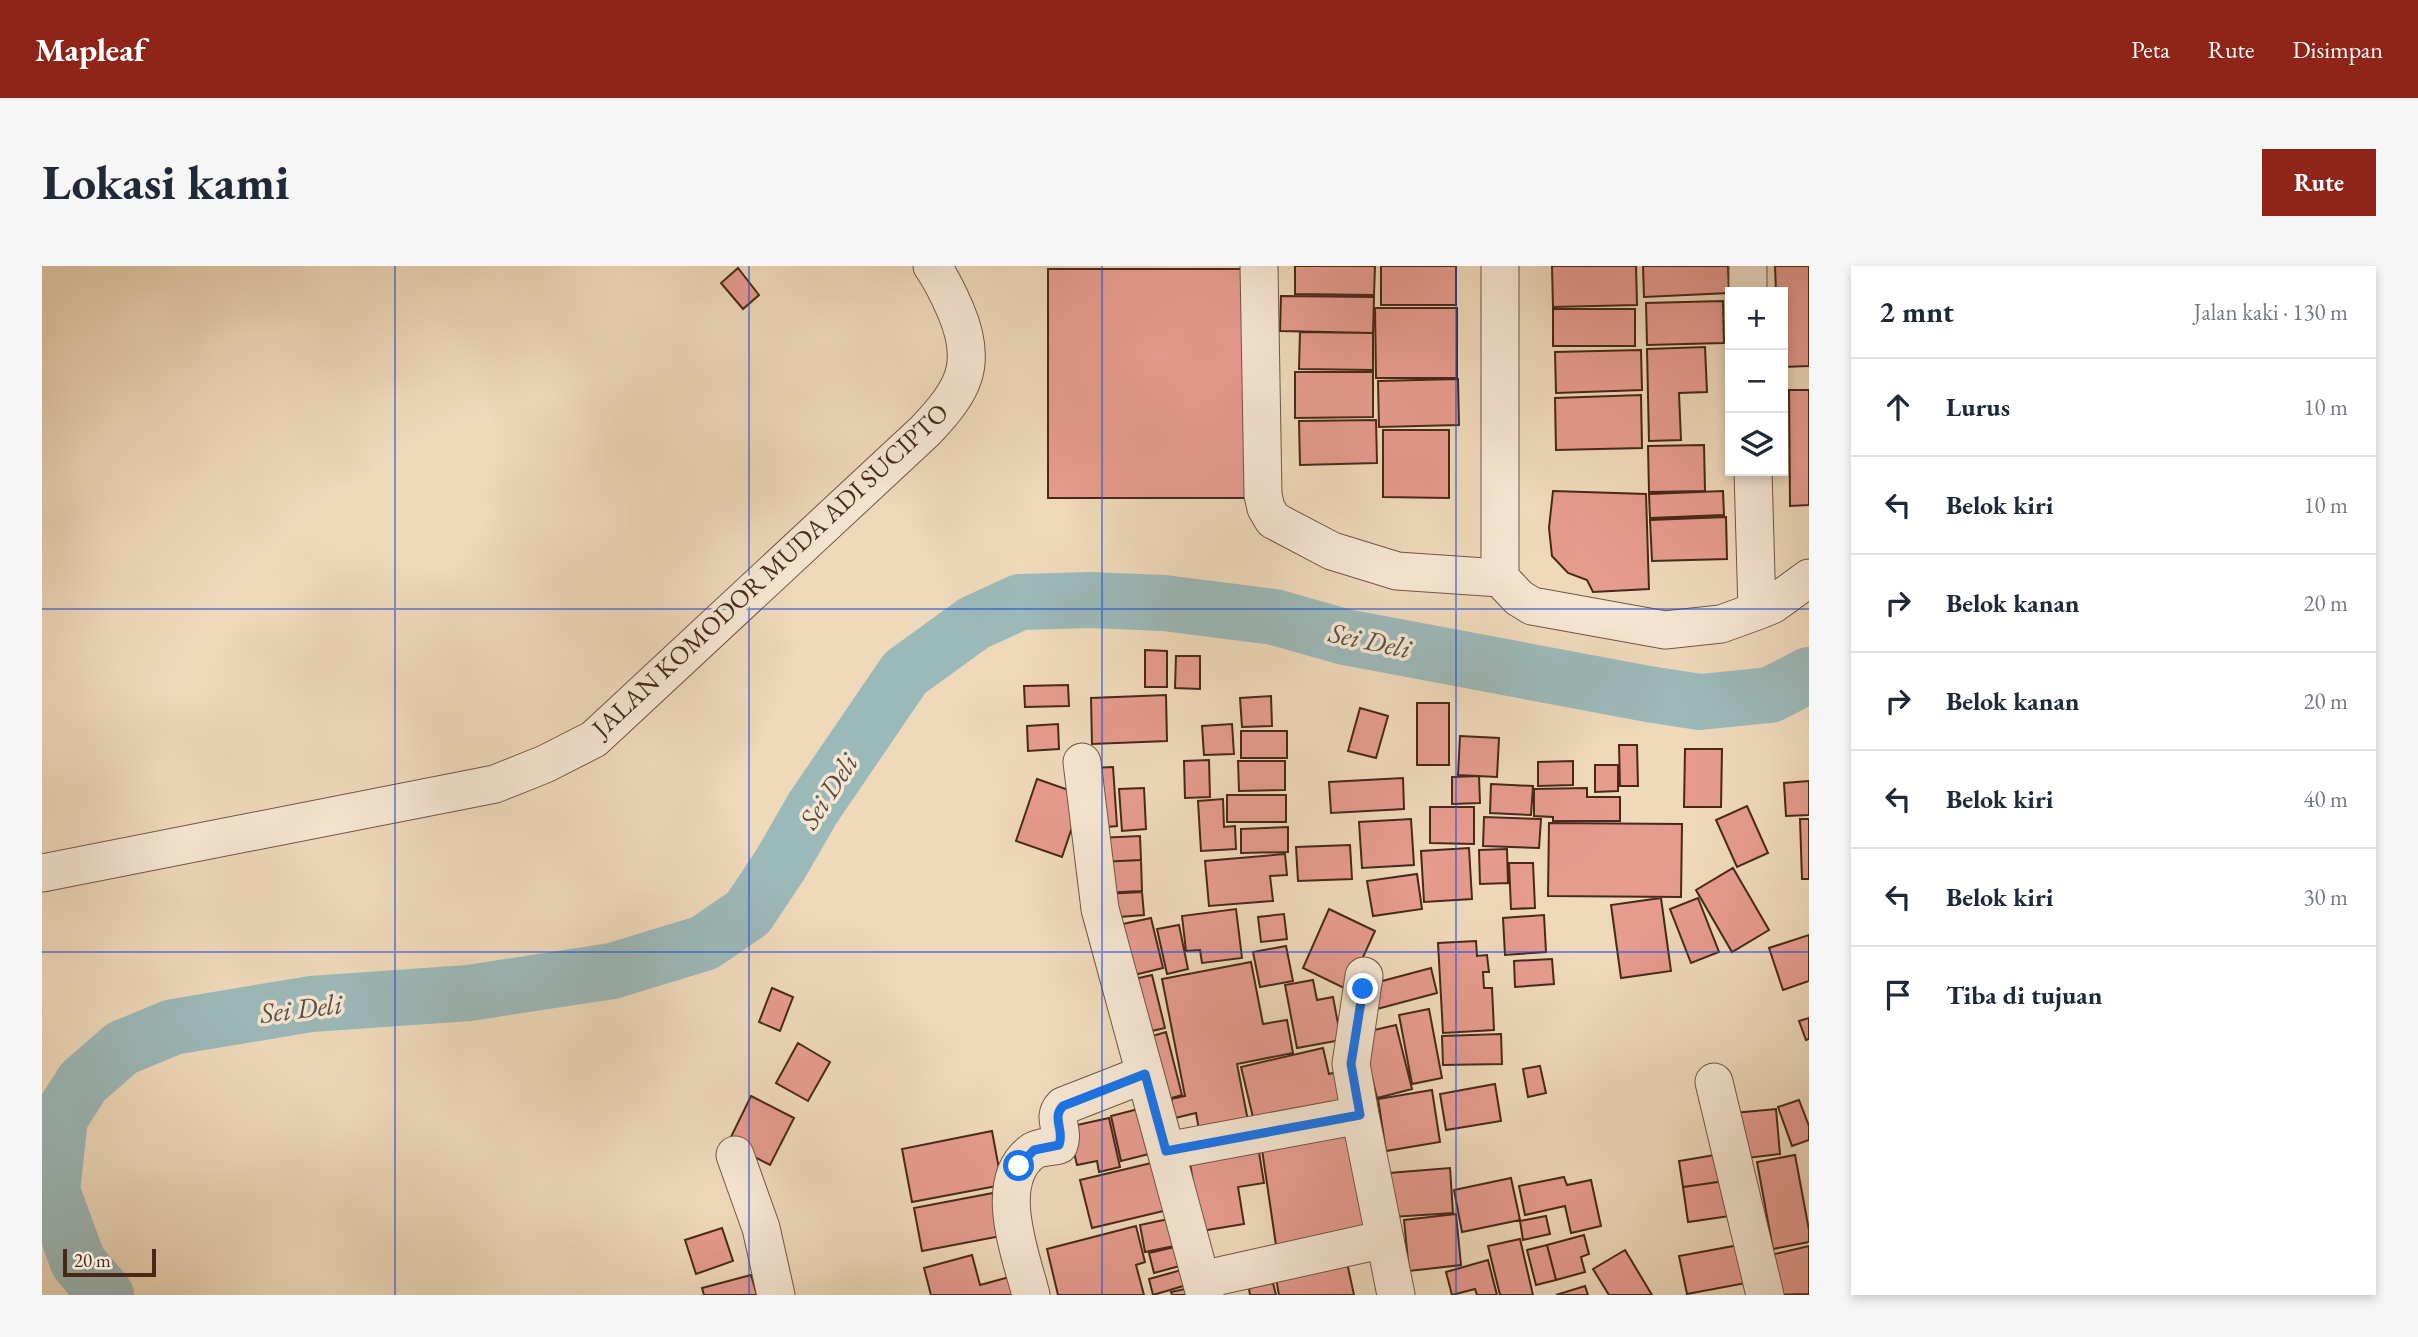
<!DOCTYPE html>
<html lang="id">
<head>
<meta charset="utf-8">
<style>
  body { margin:0; font-family:"EB Garamond",serif; background:#f6f6f7; color:#1f2937 }
  .controls { position:absolute; right:21px; top:21px; display:grid; overflow:hidden; border-radius:0px; box-shadow:0 4px 10px #0003 }
  .controls button { width:63px; height:63px; display:grid; place-items:center; padding:0; border:0; border-bottom:2px solid #e0e1e3; background:#fff; color:#1f2937; font:35px sans-serif }
  .scale { position:absolute; left:21px; bottom:18px; width:93px; box-sizing:border-box; padding-left:7px; border:4px solid #482919; border-top:0; font-size:19px; line-height:24px; white-space:nowrap; color:#482919; -webkit-text-stroke:5px #f5e6d3; paint-order:stroke }
  .stop { position:absolute; width:21px; height:21px; margin:-16px; border:5px solid #1a73e8; border-radius:50%; background:#fff }
  .stop.end { background:#1a73e8; border-color:#fff; box-shadow:0 2px 7px #0008 }
  .list { margin:0; padding:0; list-style:none }
  h2 { display:flex; justify-content:space-between; align-items:center; height:91px; margin:0; padding:0 28px; font-size:30px }
  h2 small { font-size:23px; font-weight:400; color:#747a83 }
  .list li { display:grid; grid-template-columns:46px 1fr auto; gap:21px; align-items:center; box-sizing:border-box; height:98px; padding:0 28px; border-top:2px solid #e0e1e3 }
  .list b { display:block; font-size:26px; white-space:nowrap }
  .list em { font-size:23px; font-style:normal; color:#747a83 }
  .icon { flex:none; width:38px; height:38px; fill:none; stroke:currentColor; stroke-width:2; stroke-linecap:round; stroke-linejoin:round }
  .map { position:relative; flex:none; width:1767px; height:1029px; overflow:hidden; border-radius:0px }
  header { display:flex; align-items:center; gap:42px; box-sizing:border-box; height:98px; padding:0 35px; background:#8f2418; color:#fff }
  header strong { font-size:33px }
  nav { display:flex; gap:38px; margin-inline-start:auto; font-size:24px }
  .intro { display:flex; align-items:center; justify-content:space-between; box-sizing:border-box; height:168px; padding:0 42px }
  h1 { margin:0; font-size:49px }
  .button { padding:18px 32px; border-radius:0px; background:#8f2418; color:#fff; font-size:24px; font-weight:700 }
  main { display:flex; gap:42px; padding:0 42px }
  aside { flex:1; background:#fff; border-radius:0px; box-shadow:0 4px 10px #0003 }
  .map>svg:first-child { display:block }
</style>
</head>
<body>
<header>
<strong>Mapleaf</strong>
<nav><a>Peta</a><a>Rute</a><a>Disimpan</a></nav>
</header>
<div class="intro"><h1>Lokasi kami</h1><a class="button">Rute</a></div>
<main>
<div class="map">
<svg width="1767" height="1029" viewBox="0 0 1767 1029">
  <rect width="100%" height="100%" fill="#efd9bb"/>
  <filter id="stains"><feTurbulence type="fractalNoise" baseFrequency=".00286" numOctaves="4"/><feColorMatrix values="0 0 0 0 .2 0 0 0 0 .09 0 0 0 0 .02 0 0 0 .5 -.17"/></filter>
  <radialGradient id="worn" r=".72"><stop offset=".6" stop-color="#630" stop-opacity="0"/><stop offset="1" stop-color="#630" stop-opacity=".3"/></radialGradient>
  <g fill="none" stroke-linecap="round" stroke-linejoin="round">
    <path stroke="#9cb9b9" stroke-width="56" d="M64,1029L36,996L10,925L18,852L41,816L80,782L131,761L269,738L427,727L570,705L662,677L706,647L738,599L771,542L863,407L932,357L978,336L1048,334L1122,337L1232,351L1303,371L1606,428L1658,436L1728,429L1767,409"/>
  </g>
  <path fill="#e69b8f" stroke="#482919" stroke-width="2" d="M1253,0H1333L1332,29L1253,28Z
    M1339,0H1414V39H1339Z
    M1510,0H1594L1595,39L1511,41Z
    M1601,0H1686L1687,27L1602,31Z
    M1733,0H1767V100L1741,101V26H1734Z
    M696,2L717,29L701,43L679,17Z
    M1006,3H1204V232H1006Z
    M1239,30L1332,31L1331,67L1238,65Z
    M1681,35L1682,77L1605,79L1604,37Z
    M1333,42H1415V112H1334Z
    M1511,43H1593V80H1511Z
    M1258,66L1331,67V104L1257,103Z
    M1663,81L1665,126L1637,127L1639,174L1607,175L1605,83Z
    M1599,84L1600,124L1514,127L1513,86Z
    M1253,106H1331V151L1253,152Z
    M1416,113L1417,159L1337,161L1336,115Z
    M1747,124H1767V239L1748,240Z
    M1599,129L1600,182L1514,184L1513,132Z
    M1334,154L1335,197L1258,199L1257,155Z
    M1341,164H1407V232L1341,231Z
    M1662,179L1663,225L1607,226L1606,180Z
    M1511,225L1604,228L1607,323L1551,326L1545,314L1526,307L1510,290L1507,262Z
    M1681,225L1682,249L1608,252L1607,228Z
    M1684,251L1685,293L1610,295L1608,254Z
    M1103,384L1125,385V421H1103Z
    M1134,390H1158V423L1133,422Z
    M1026,419L1027,440L983,441L982,420Z
    M1124,429L1125,475L1050,478L1049,432Z
    M1229,430L1230,460L1200,461L1198,432Z
    M1375,437H1407V499H1375Z
    M1318,442L1346,450L1334,492L1306,485Z
    M1016,458L1017,483L986,485L985,460Z
    M1190,458L1192,488L1162,489L1160,460Z
    M1199,465H1245V492H1199Z
    M1418,470L1457,472L1455,511L1416,509Z
    M1577,479H1595L1596,520H1578Z
    M1643,483H1680L1679,541H1642Z
    M1167,494L1168,531L1143,532L1142,495Z
    M1196,495H1243V524L1197,525Z
    M1531,495V519L1496,520V496Z
    M1553,499H1576V525L1553,526Z
    M1071,501L1075,560L1053,562L1049,502Z
    M1437,510L1438,537L1410,538V511Z
    M1361,512L1362,543L1289,547L1287,516Z
    M995,513L1041,529L1020,591L974,575Z
    M1767,515V549L1744,550L1742,517Z
    M1449,518L1491,520L1489,549L1448,547Z
    M1102,522L1104,563L1080,565L1077,523Z
    M1545,522V531H1578V555H1511V551L1492,550V523Z
    M1185,529H1244V556H1185Z
    M1181,533L1182,561L1193,560L1194,583L1159,585L1156,535Z
    M1705,540L1726,587L1695,601L1674,554Z
    M1388,541H1432V578L1388,577Z
    M1442,551L1499,553L1497,582L1441,580Z
    M1369,553L1372,599L1320,602L1317,556Z
    M1758,553H1767V613H1760Z
    M1507,557L1640,558L1639,631L1506,630Z
    M1246,561V586L1199,587V563Z
    M1098,570L1099,594L1057,596L1056,572Z
    M1308,579L1310,613L1256,615L1254,581Z
    M1427,582L1430,633L1382,636L1379,585Z
    M1465,583L1466,617L1438,618L1437,584Z
    M1243,588L1245,609L1228,610L1231,635L1167,640L1163,595Z
    M1099,594L1100,625L1059,627L1057,596Z
    M1467,597H1491L1493,642L1469,643Z
    M1691,602L1727,664L1690,686L1654,624Z
    M1375,608L1380,643L1331,650L1325,615Z
    M1100,626L1102,649L1064,652L1063,628Z
    M1619,632L1629,705L1579,712L1569,639Z
    M1656,632L1677,686L1649,697L1628,643Z
    M1194,643L1200,692L1160,697L1158,684L1144,685L1140,650Z
    M1287,643L1333,665L1306,724L1261,702Z
    M1242,648L1245,673L1219,676L1216,651Z
    M1502,649L1504,686L1463,689L1461,652Z
    M1109,652L1121,702L1088,710L1076,659Z
    M1137,659L1146,703L1125,708L1115,663Z
    M1767,669V715L1741,724L1727,682Z
    M1434,675L1435,690L1445,689L1447,706H1441L1442,722H1450L1452,764L1401,767L1396,677Z
    M1244,680L1251,715L1218,721L1211,686Z
    M1510,693L1512,718L1473,721L1472,695Z
    M1209,696L1221,758L1245,754L1251,787L1195,798L1208,865L1159,875L1154,847L1133,852L1129,833L1143,830L1120,713Z
    M1389,702L1395,727L1335,743L1329,718Z
    M1110,709L1123,762L1097,768L1084,715Z
    M1271,714L1275,734L1291,731L1299,774L1255,782L1243,719Z
    M730,722L751,731L738,765L717,756Z
    M1387,743L1400,812L1370,818L1357,749Z
    M1767,752V773L1764,774L1757,755Z
    M1354,759L1370,823L1335,832L1319,767Z
    M1124,766L1140,829L1116,836L1100,773Z
    M1459,768L1460,798L1401,799L1400,770Z
    M756,777L788,796L766,835L734,817Z
    M1281,782L1287,808L1303,804L1313,844L1215,868L1199,801Z
    M1498,800L1504,827L1486,831L1481,803Z
    M1453,818L1459,855L1404,864L1398,828Z
    M1390,824L1398,876L1344,885L1336,833Z
    M709,830L752,852L728,899L686,877Z
    M1757,834L1767,860V874L1750,880L1736,841Z
    M1108,840L1119,885L1079,895L1069,850Z
    M1734,843L1738,888L1697,893L1692,847Z
    M1067,852L1078,901L1057,906L1055,895L1035,899L1026,861Z
    M1315,856L1332,971L1235,986L1218,870Z
    M950,865L960,919L870,936L860,883Z
    M1216,880L1222,917L1196,921L1202,958L1159,965L1146,885Z
    M1679,888L1683,915L1641,921L1637,895Z
    M1753,889L1767,964V976L1731,983L1715,896Z
    M1122,894L1134,942L1050,962L1038,914Z
    M1408,902L1411,947L1350,951L1347,907Z
    M1522,911L1525,919L1549,914L1559,960L1529,967L1523,940L1483,949L1477,920Z
    M1469,912L1478,954L1420,966L1412,924Z
    M1683,915L1688,950L1646,956L1641,921Z
    M951,927L959,970L880,985L872,942Z
    M1414,948L1419,999L1367,1005L1362,954Z
    M1504,950L1508,968L1481,974L1478,955Z
    M1136,951L1142,978L1103,986L1098,959Z
    M1094,960L1103,996L1094,999L1102,1029H1016L1005,983Z
    M680,962L691,995L654,1008L643,974Z
    M1542,969L1547,988L1539,991L1543,1006L1514,1014L1505,979Z
    M1478,973L1491,1029H1458L1446,980Z
    M1141,979L1145,998L1112,1007L1107,987Z
    M1505,979L1514,1014L1494,1019L1485,984Z
    M1697,979L1704,1017L1645,1028L1637,990Z
    M1767,980V1028L1725,1029L1716,992Z
    M1583,984L1610,1029H1567L1551,1003Z
    M930,989L938,1019L971,1010L976,1029H889L882,1002Z
    M1304,992L1312,1029H1237L1233,1007Z
    M1446,994L1455,1029H1435L1433,1023L1410,1029L1404,1006Z
    M1143,1003L1148,1018L1111,1029L1107,1013Z
    M709,1009L715,1029H662L660,1022Z
    M1231,1017L1234,1029H1208L1207,1022Z
    M1543,1020L1546,1029H1514Z
    M1148,1022L1150,1029H1130L1129,1026Z"/>
  <g fill="none" stroke-linecap="round" stroke-linejoin="round">
    <defs>
      <path id="minor" d="M1217,0L1221,229L1224,242L1231,254L1290,285L1355,305L1458,312V0
        M1706,0V26
        M1711,205L1715,345
        M1458,312L1477,332L1490,340L1623,364L1679,358L1715,345L1730,339L1767,312
        M1040,496L1058,643L1124,885L1318,849L1354,1029
        M0,607L453,518L503,498L552,473L883,165C922,124 937,98 913,43C906,27 900,14 890,0
        M1672,816L1723,1029
        M1318,849L1309,798L1322,710
        M1124,885L1163,1029
        M693,889L719,962L734,1029
        M1159,1014L1343,973
        M989,1029C979,989 949,915 991,885C997,881 1009,881 1017,879C1023,864 1009,852 1021,840L1103,808"/>
    </defs>
    <use href="#minor" stroke="#725542" stroke-width="39"/>
    <use href="#minor" stroke="#f5e6d3" stroke-width="37"/>
  </g>
  <g fill="none" stroke-linecap="round" stroke-linejoin="round">
    <path stroke="#1a73e8" stroke-width="9" d="M977,900L992,884L1017,879C1023,864 1009,852 1021,840L1103,808L1124,885L1318,849L1309,798L1321,723"/>
  </g>
  <path fill="none" stroke="#1d4ed8" stroke-width="2" stroke-opacity="0.55" d="M353,0V1029M707,0V1029M1060,0V1029M1414,0V1029M0,343H1767M0,686H1767"/>
  <g text-anchor="middle" stroke-width="7" stroke-linejoin="round" paint-order="stroke">
    <g font-size="26" fill="#482919" stroke="#f5e6d3">
      <text transform="translate(728 304) rotate(-43)" y="9">JALAN KOMODOR MUDA ADI SUCIPTO</text>
    </g>
    <g font-size="28" font-style="italic" fill="#5d4d41" stroke="#f5e6d3">
      <text transform="translate(1328 374) rotate(12)" y="10">Sei Deli</text>
      <text transform="translate(786 525) rotate(-57)" y="10">Sei Deli</text>
      <text transform="translate(259 742) rotate(-7)" y="10">Sei Deli</text>
    </g>
  </g>
  <rect width="100%" height="100%" filter="url(#stains)"/>
  <rect width="100%" height="100%" fill="url(#worn)"/>
</svg>
<div class="controls">
<button>+</button>
<button>−</button>
<button><svg class="icon" aria-label="layers" viewBox="0 0 24 24"><path d="M12 4l9 5-9 5-9-5zM3 14l9 5 9-5"/></svg></button>
</div>
<div class="scale">20 m</div>
<div class="stop" style="left:977px;top:900px"></div>
<div class="stop end" style="left:1321px;top:723px"></div>
</div>
<aside>
<h2>2 mnt<small>Jalan kaki · 130 m</small></h2>
<ul class="list">
<li><svg class="icon" aria-label="ahead" viewBox="0 0 24 24"><path d="M12 20V5M6 11l6-6 6 6"/></svg><div><b>Lurus</b></div><em>10 m</em></li>
<li><svg class="icon" aria-label="left" viewBox="0 0 24 24"><path d="M17 20v-9H6M10 6l-5 5 5 5"/></svg><div><b>Belok kiri</b></div><em>10 m</em></li>
<li><svg class="icon" aria-label="right" viewBox="0 0 24 24"><path d="M7 20v-9h11M14 6l5 5-5 5"/></svg><div><b>Belok kanan</b></div><em>20 m</em></li>
<li><svg class="icon" aria-label="right" viewBox="0 0 24 24"><path d="M7 20v-9h11M14 6l5 5-5 5"/></svg><div><b>Belok kanan</b></div><em>20 m</em></li>
<li><svg class="icon" aria-label="left" viewBox="0 0 24 24"><path d="M17 20v-9H6M10 6l-5 5 5 5"/></svg><div><b>Belok kiri</b></div><em>40 m</em></li>
<li><svg class="icon" aria-label="left" viewBox="0 0 24 24"><path d="M17 20v-9H6M10 6l-5 5 5 5"/></svg><div><b>Belok kiri</b></div><em>30 m</em></li>
<li><svg class="icon" aria-label="arrive" viewBox="0 0 24 24"><path d="M6 21V4h12l-3 4 3 4H6"/></svg><div><b>Tiba di tujuan</b></div></li>
</ul>
</aside>
</main>
</body>
</html>
